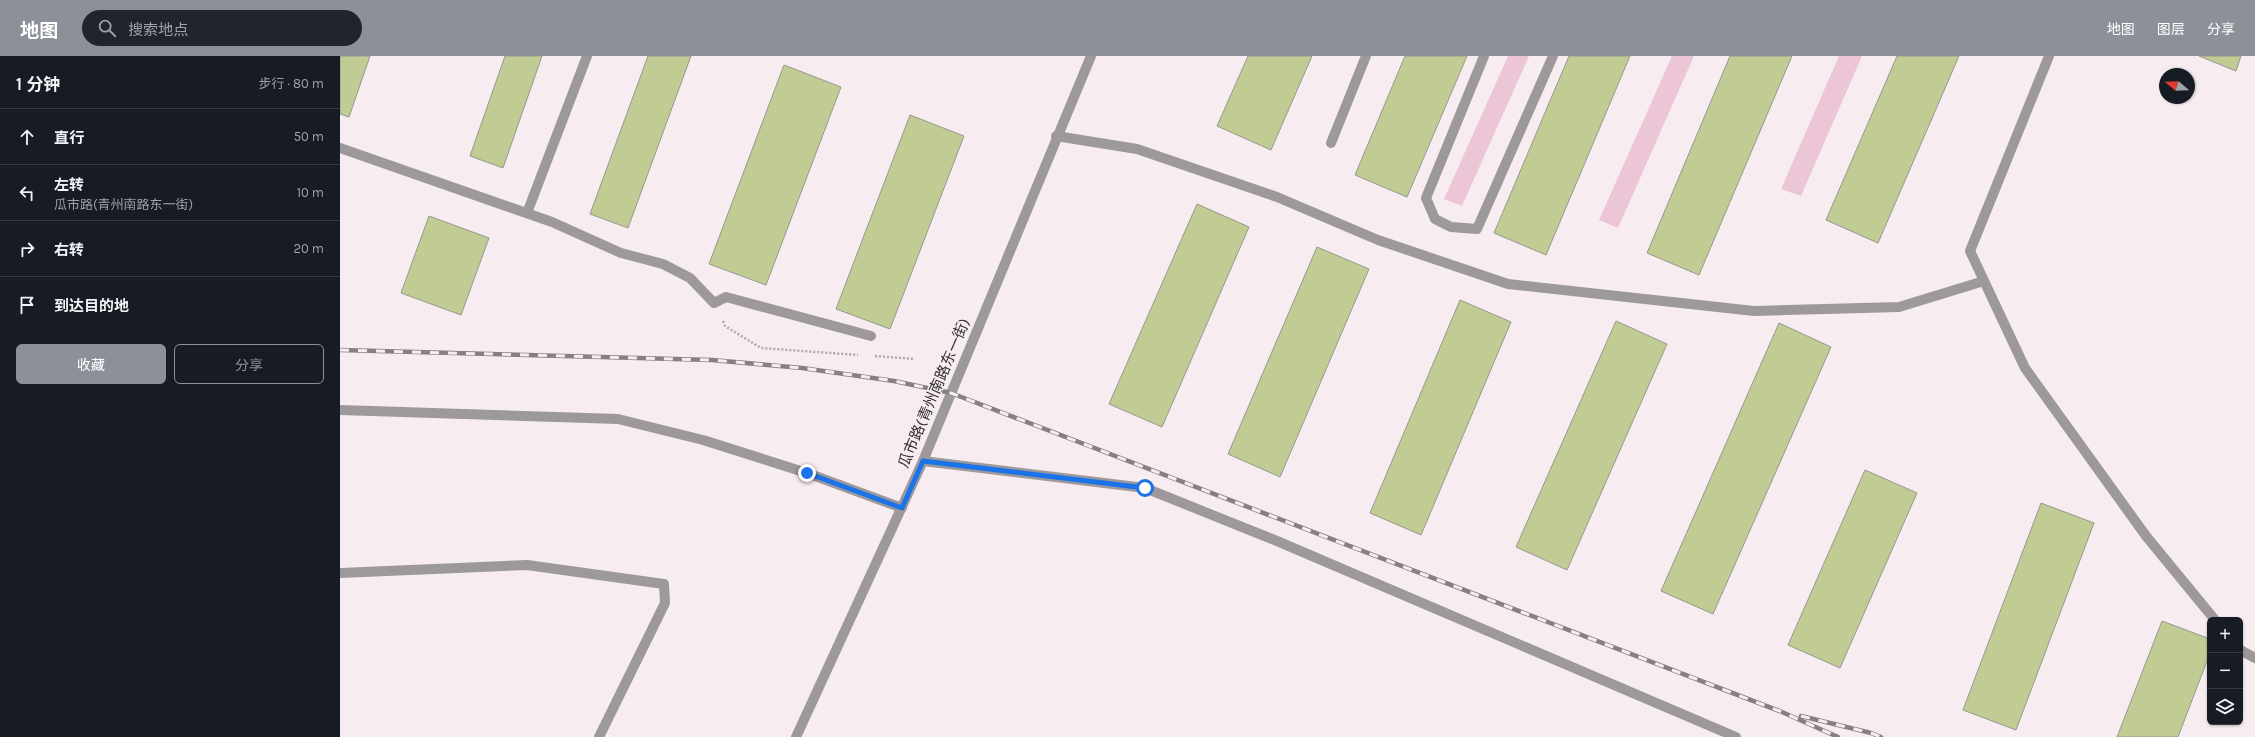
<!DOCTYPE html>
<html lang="zh">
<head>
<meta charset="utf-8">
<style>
  body { margin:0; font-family:Karla,"Noto Sans SC",sans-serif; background:#20242c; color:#f1f3f6 }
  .controls { position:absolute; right:12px; bottom:12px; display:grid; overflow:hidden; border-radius:6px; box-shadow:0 1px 3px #0004 }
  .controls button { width:36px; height:36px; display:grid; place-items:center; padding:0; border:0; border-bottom:1px solid #363941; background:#171b24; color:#f1f3f6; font:20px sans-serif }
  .compass { position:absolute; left:1819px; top:12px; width:36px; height:36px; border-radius:50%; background:#171b24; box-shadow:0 1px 3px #0004; rotate:289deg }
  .stop { position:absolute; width:12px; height:12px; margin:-9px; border:3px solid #1a73e8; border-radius:50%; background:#fff }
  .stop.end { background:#1a73e8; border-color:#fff; box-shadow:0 1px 4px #0008 }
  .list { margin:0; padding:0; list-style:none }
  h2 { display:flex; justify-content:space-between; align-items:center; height:52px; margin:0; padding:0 16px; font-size:17px }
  h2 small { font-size:13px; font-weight:400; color:#9ea1a6 }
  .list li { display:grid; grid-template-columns:26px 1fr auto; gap:12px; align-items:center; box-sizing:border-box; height:56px; padding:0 16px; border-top:1px solid #363941 }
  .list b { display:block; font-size:15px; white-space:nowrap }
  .list p { margin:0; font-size:13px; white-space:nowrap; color:#9ea1a6 }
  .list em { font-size:13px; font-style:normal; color:#9ea1a6 }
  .actions { display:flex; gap:8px; padding:12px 16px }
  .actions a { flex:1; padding:9px 0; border:1px solid #8c9099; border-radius:6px; text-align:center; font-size:14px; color:#8c9099 }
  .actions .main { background:#8c9099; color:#fff }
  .icon { flex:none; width:22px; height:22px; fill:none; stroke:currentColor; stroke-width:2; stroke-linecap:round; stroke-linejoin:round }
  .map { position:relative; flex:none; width:1915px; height:681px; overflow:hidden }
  header { display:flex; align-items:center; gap:24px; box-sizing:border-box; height:56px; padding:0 20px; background:#8c9099; color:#fff }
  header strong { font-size:19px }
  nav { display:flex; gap:22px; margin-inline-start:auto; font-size:14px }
  .search { width:280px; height:36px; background:#20242c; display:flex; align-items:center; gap:10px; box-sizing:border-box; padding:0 14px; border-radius:22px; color:#9ea1a6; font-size:15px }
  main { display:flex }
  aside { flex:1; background:#171b24 }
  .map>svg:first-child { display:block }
</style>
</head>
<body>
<header>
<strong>地图</strong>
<div class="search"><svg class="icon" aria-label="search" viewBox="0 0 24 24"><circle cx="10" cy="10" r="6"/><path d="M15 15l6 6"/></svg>搜索地点</div>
<nav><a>地图</a><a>图层</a><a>分享</a></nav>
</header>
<main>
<aside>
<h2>1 分钟<small>步行 · 80 m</small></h2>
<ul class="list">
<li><svg class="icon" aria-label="ahead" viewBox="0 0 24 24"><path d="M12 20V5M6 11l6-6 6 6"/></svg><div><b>直行</b></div><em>50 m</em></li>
<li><svg class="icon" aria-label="left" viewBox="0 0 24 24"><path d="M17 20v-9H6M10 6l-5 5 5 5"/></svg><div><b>左转</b><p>瓜市路(青州南路东一街)</p></div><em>10 m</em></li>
<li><svg class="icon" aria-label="right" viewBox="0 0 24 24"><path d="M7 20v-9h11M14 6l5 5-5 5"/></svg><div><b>右转</b></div><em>20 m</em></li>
<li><svg class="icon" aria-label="arrive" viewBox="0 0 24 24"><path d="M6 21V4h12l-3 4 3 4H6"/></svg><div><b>到达目的地</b></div></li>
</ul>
<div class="actions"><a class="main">收藏</a><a>分享</a></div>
</aside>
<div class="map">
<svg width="1915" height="681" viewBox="0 0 1915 681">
  <rect width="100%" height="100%" fill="#f7edf1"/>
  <path fill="#ecc6d6" d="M1168,0H1189L1122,150L1104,143Z
    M1332,0H1354L1278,172L1259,164Z
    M1499,0H1522L1461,140L1441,133Z"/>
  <path fill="#c1cc94" stroke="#95978f" d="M0,0H30L9,61L0,58Z
    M165,0H202L163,112L130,100Z
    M308,0H351L288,172L250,158Z
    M908,0H972L931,94L877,70Z
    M1065,0H1127L1067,141L1015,119Z
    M1229,0H1290L1206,199L1154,177Z
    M1390,0H1452L1359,219L1307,197Z
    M1557,0H1619L1538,187L1486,164Z
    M1859,0H1901L1896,15Z
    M444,9L501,31L426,229L369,208Z
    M570,59L624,80L550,273L496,253Z
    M857,148L909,171L822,371L769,348Z
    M89,160L149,182L121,259L61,237Z
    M977,191L1029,213L940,421L888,398Z
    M1120,244L1171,266L1081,479L1030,457Z
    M1276,265L1327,288L1227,514L1176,491Z
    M1439,267L1491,291L1373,558L1321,535Z
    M1525,414L1577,437L1500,612L1448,589Z
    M1701,447L1754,467L1676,674L1623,654Z
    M1822,565L1870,583V597L1838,681H1777Z"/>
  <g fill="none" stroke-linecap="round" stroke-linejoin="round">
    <path stroke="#afa8aa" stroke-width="2.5" stroke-dasharray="2 2" stroke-linecap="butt" d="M383,265L385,270L421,292L518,299
      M535,300L575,303"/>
    <path stroke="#9d999a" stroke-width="10" d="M1144,0L1086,142L1095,163L1111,171L1137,173L1213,0"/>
    <path stroke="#9d999a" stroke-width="10" d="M1709,0L1630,195L1685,312L1806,480L1875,564
      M716,80L797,93L937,141L1038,184L1168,228L1414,255L1559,251L1644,225
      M991,87L1026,0
      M0,92L212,166L281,197L323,208L350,222L374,247L386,241L531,280
      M187,157L247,0
      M583,405L805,432L937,485L1396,681
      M0,517L187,509L324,528L325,547L259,681
      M1900,594L1915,602"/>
    <path stroke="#9d999a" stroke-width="10" d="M0,354L278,363L363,384L467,417L562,452
      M456,681L583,405L751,0"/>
    <defs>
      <path id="rail" d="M0,294L372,304L462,312L554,325L611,337L1442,656L1498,681
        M1461,660L1531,677L1541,681"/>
    </defs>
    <use href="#rail" stroke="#868083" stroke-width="4.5"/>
    <use href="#rail" stroke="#f7edf1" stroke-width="3" stroke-dasharray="9" stroke-linecap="butt"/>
  </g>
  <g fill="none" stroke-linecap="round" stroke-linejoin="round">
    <path stroke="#1a73e8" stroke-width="5" d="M467,417L562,452L583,405L805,432"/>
  </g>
  <g text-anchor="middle" stroke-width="3" stroke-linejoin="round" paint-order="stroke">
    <g font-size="15" fill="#343132" stroke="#f7edf1">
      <text transform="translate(594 337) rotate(-67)" y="5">瓜市路(青州南路东一街)</text>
    </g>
  </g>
</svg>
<div class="controls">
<button>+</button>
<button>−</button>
<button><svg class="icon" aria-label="layers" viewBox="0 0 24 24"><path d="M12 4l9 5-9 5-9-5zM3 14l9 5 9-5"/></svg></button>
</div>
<svg class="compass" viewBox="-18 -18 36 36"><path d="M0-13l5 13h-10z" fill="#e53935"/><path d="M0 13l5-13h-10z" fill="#9ea1a6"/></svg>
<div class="stop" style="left:805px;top:432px"></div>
<div class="stop end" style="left:467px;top:417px"></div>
</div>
</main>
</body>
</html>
